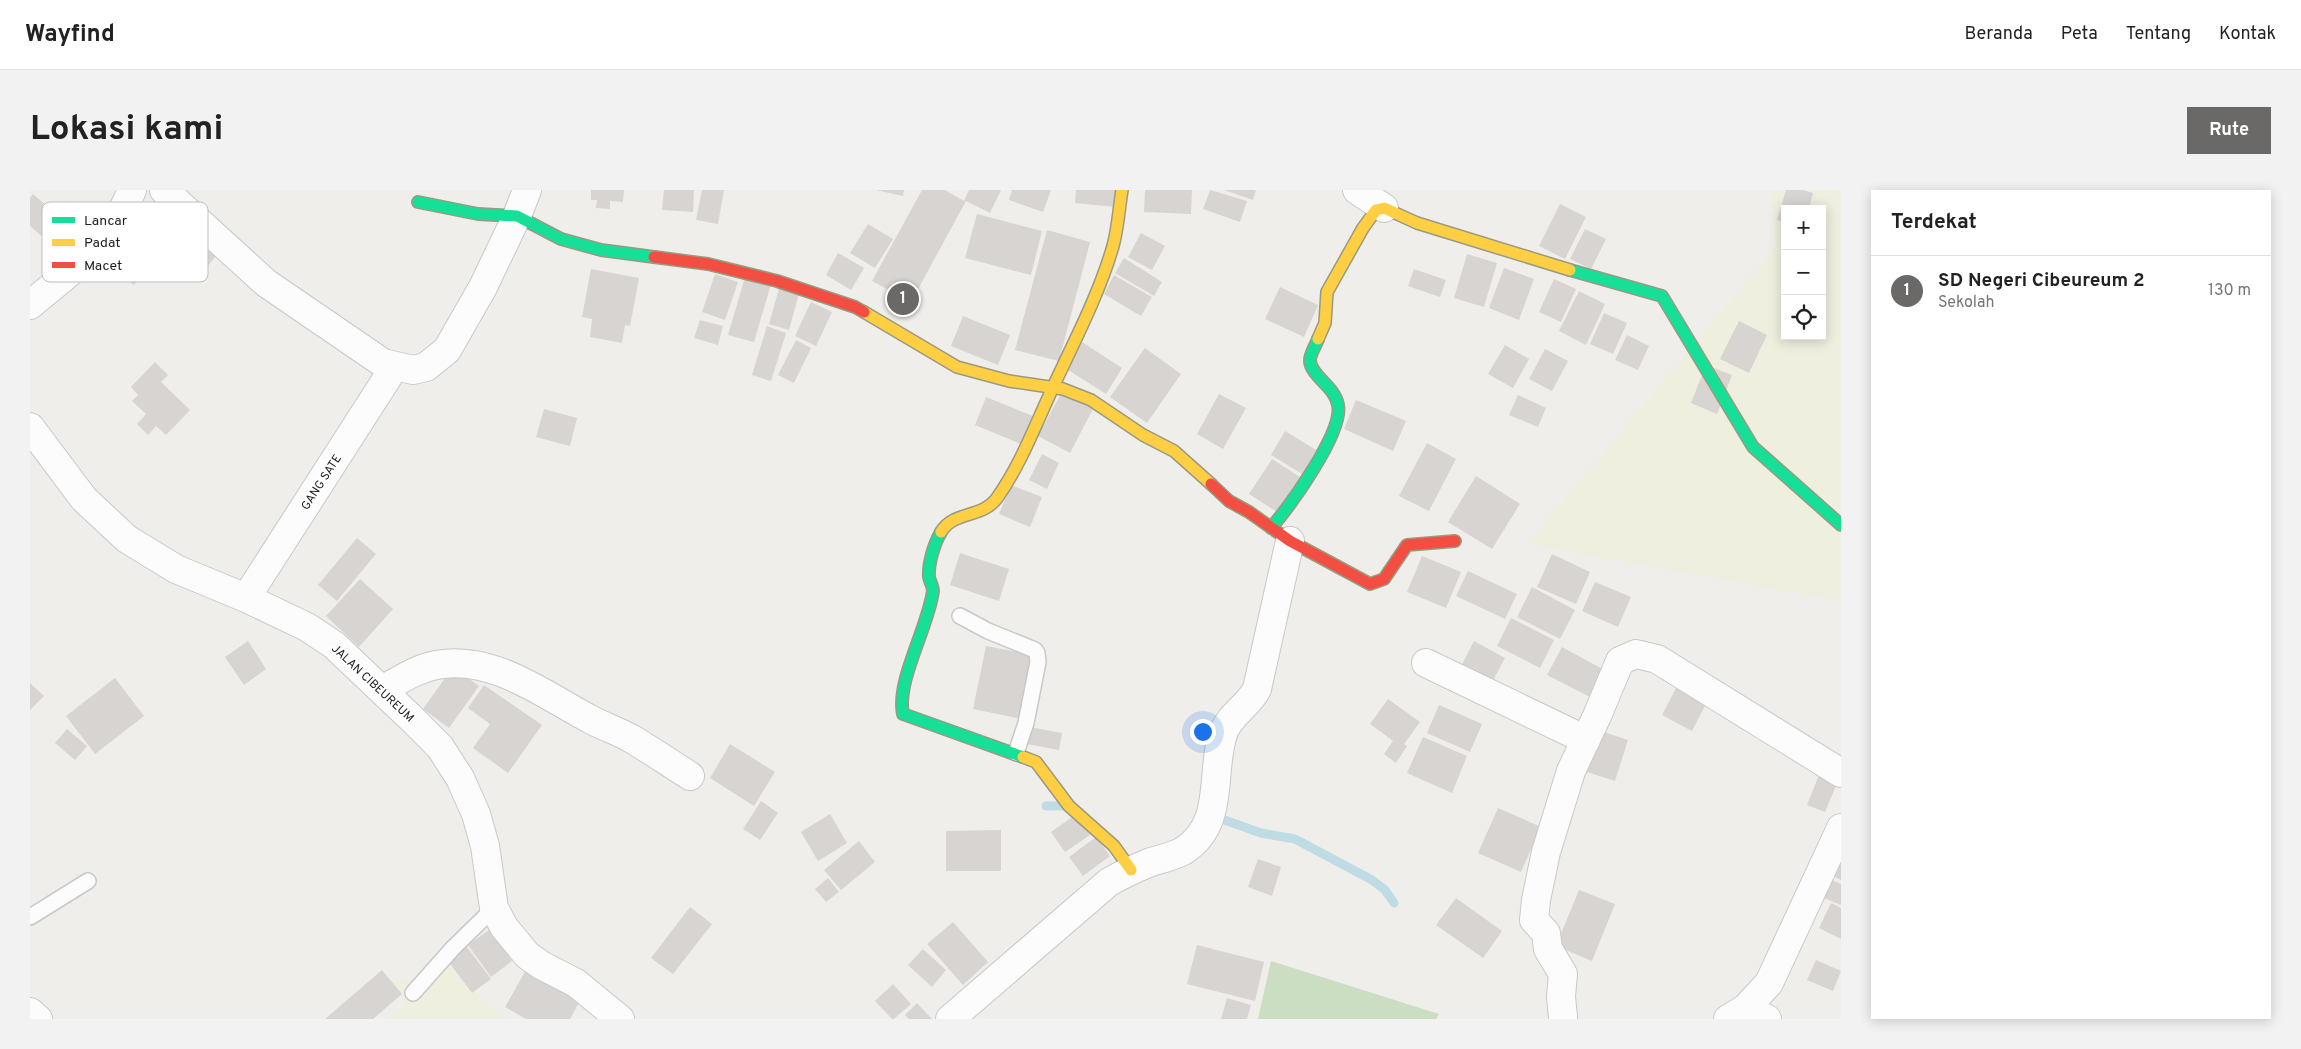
<!DOCTYPE html>
<html lang="id">
<head>
<meta charset="utf-8">
<style>
  body { margin:0; font-family:Overpass,sans-serif; background:#f2f2f2; color:#222 }
  .controls { position:absolute; right:15px; top:15px; display:grid; overflow:hidden; border-radius:0px; box-shadow:0 2px 12px #0003 }
  .controls button { width:45px; height:45px; display:grid; place-items:center; padding:0; border:0; border-bottom:1px solid #e0e0e0; background:#fff; color:#222; font:25px sans-serif }
  .you { position:absolute; left:1172px; top:541px; width:18px; height:18px; margin:-12px; border:4px solid #fff; border-radius:50%; background:#1a73e8; box-shadow:0 0 0 8px #1a73e833 }
  .badge { display:grid; place-items:center; width:32px; height:32px; border-radius:50%; background:#6a6968; color:#fff; font-size:16px; font-weight:700 }
  .pin { position:absolute; translate:-50% -50%; border:2px solid #fff; box-shadow:0 1px 5px #0006 }
  .list { margin:0; padding:0; list-style:none }
  h2 { display:flex; justify-content:space-between; align-items:center; height:65px; margin:0; padding:0 20px; font-size:21px }
  h2 small { font-size:16px; font-weight:400; color:#767676 }
  .list li { display:grid; grid-template-columns:32px 1fr auto; gap:15px; align-items:center; box-sizing:border-box; height:70px; padding:0 20px; border-top:1px solid #e0e0e0 }
  .list b { display:block; font-size:19px; white-space:nowrap }
  .list p { margin:0; font-size:16px; white-space:nowrap; color:#767676 }
  .list em { font-size:16px; font-style:normal; color:#767676 }
  .icon { flex:none; width:28px; height:28px; fill:none; stroke:currentColor; stroke-width:2; stroke-linecap:round; stroke-linejoin:round }
  .map { position:relative; flex:none; width:1811px; height:829px; overflow:hidden; border-radius:0px }
  header { display:flex; align-items:center; gap:30px; box-sizing:border-box; height:70px; padding:0 25px; background:#fff; border-bottom:1px solid #e0e0e0 }
  header strong { font-size:24px }
  nav { display:flex; gap:28px; margin-inline-start:auto; font-size:18px }
  .intro { display:flex; align-items:center; justify-content:space-between; box-sizing:border-box; height:120px; padding:0 30px }
  h1 { margin:0; font-size:35px }
  .button { padding:12px 22px; border-radius:0px; background:#6a6968; color:#fff; font-size:18px; font-weight:700 }
  main { display:flex; gap:30px; padding:0 30px }
  aside { flex:1; background:#fff; border-radius:0px; box-shadow:0 2px 12px #0003 }
  .map>svg:first-child { display:block }
</style>
</head>
<body>
<header>
<strong>Wayfind</strong>
<nav><a>Beranda</a><a>Peta</a><a>Tentang</a><a>Kontak</a></nav>
</header>
<div class="intro"><h1>Lokasi kami</h1><a class="button">Rute</a></div>
<main>
<div class="map">
<svg width="1811" height="829" viewBox="0 0 1811 829">
  <rect width="100%" height="100%" fill="#f0eeeb"/>
  <path fill="#efefdf" fill-rule="evenodd" d="M1741,0H1811V411L1497,354L1745,57ZM1755,19H1792V146H1755Z
    M418,773L458,814L477,829H358L376,813L354,791H402Z"/>
  <path fill="#cbdec1" d="M1241,771L1409,824L1406,829H1228Z"/>
  <g fill="none" stroke-linecap="round" stroke-linejoin="round">
    <path stroke="#bfdbe3" stroke-width="9" d="M1016,616H1033
      M1186,627L1231,643L1265,649L1342,690L1355,700L1364,713"/>
  </g>
  <path fill="#d7d4d2" d="M561,0H594L593,12L580,11V19L566,18L567,10H561Z
    M634,0H664L663,22L632,20Z
    M672,0H694L688,34L666,30Z
    M846,0H874L873,6Z
    M892,0H915L934,11L939,0H971L960,23L936,11L881,112L842,91Z
    M982,0H1021L1013,22L979,10Z
    M1046,0H1087L1086,17L1045,13Z
    M1115,0H1162L1161,24L1114,22Z
    M1180,0L1217,11L1210,32L1173,19Z
    M1194,0H1226L1223,10Z
    M1756,0H1773L1783,3L1779,19H1755V32L1747,30Z
    M3,4L45,40L28,60L0,36V8Z
    M1530,14L1556,27L1535,69L1509,56Z
    M947,24L1012,41L1001,85L935,68Z
    M160,29L193,57L173,82L140,54Z
    M109,34L138,67L103,95L93,83L100,77L82,56Z
    M838,34L863,49L845,78L820,63Z
    M1555,39L1576,49L1561,79L1540,69Z
    M1017,40L1060,52L1029,171L985,160Z
    M1111,43L1135,56L1122,80L1098,67Z
    M808,63L834,78L821,100L796,85Z
    M1437,64L1467,73L1454,117L1424,108Z
    M1094,68L1132,92L1124,106L1085,83Z
    M1474,78L1504,89L1489,130L1459,118Z
    M561,79L609,88L600,136L595,135L592,153L560,147L562,129L552,127Z
    M1384,79L1416,90L1410,107L1378,96Z
    M685,84L708,92L695,130L672,122Z
    M1084,85L1122,107L1111,126L1074,104Z
    M715,87L741,94L724,152L698,145Z
    M1524,89L1546,99L1531,132L1509,122Z
    M750,95L770,100L759,140L739,134Z
    M1250,97L1288,115L1274,147L1235,129Z
    M1549,101L1575,114L1556,155L1529,141Z
    M781,112L802,122L786,156L765,146Z
    M1574,123L1597,133L1583,164L1560,154Z
    M933,126L980,145L968,175L921,156Z
    M670,130L693,136L688,155L664,148Z
    M1709,131L1737,145L1719,183L1690,169Z
    M737,136L756,143L741,191L722,185Z
    M1597,145L1619,156L1608,180L1585,170Z
    M766,150L781,158L764,193L748,185Z
    M1052,152L1092,178L1076,204L1035,178Z
    M1475,155L1499,169L1483,198L1458,184Z
    M1115,158L1151,184L1117,233L1080,207Z
    M1515,159L1538,171L1522,201L1499,189Z
    M125,172L138,185L131,192L160,220L136,245L126,236L118,245L107,234L116,224L102,211L108,205L101,197Z
    M1676,175L1702,185L1687,224L1661,213Z
    M1033,200L1064,217L1040,263L1008,246Z
    M1189,204L1216,218L1193,259L1167,244Z
    M1488,205L1516,218L1508,237L1479,225Z
    M956,207L1003,226L991,254L945,235Z
    M1326,210L1376,231L1363,261L1314,239Z
    M514,219L547,228L540,256L506,247Z
    M1255,241L1286,260L1272,284L1241,265Z
    M1397,253L1426,269L1399,321L1369,306Z
    M1012,264L1029,273L1017,299L999,290Z
    M1242,269L1270,287L1247,322L1219,304Z
    M1446,286L1490,314L1462,359L1418,332Z
    M981,295L1012,307L1000,337L969,324Z
    M327,348L346,364L307,411L288,395Z
    M930,363L979,379L969,411L920,395Z
    M1522,364L1560,382L1546,414L1507,397Z
    M1392,366L1431,382L1416,418L1377,402Z
    M1438,381L1487,404L1475,429L1426,406Z
    M330,389L363,419L329,457L296,426Z
    M1565,392L1601,407L1588,437L1552,421Z
    M1502,397L1545,420L1530,449L1487,427Z
    M1481,428L1524,450L1510,478L1467,456Z
    M218,451L236,479L214,495L195,467Z
    M1444,451L1475,468L1459,498L1428,482Z
    M956,456L1005,465L992,529L943,519Z
    M1532,457L1578,482L1564,509L1517,485Z
    M423,477L449,496L419,538L393,519Z
    M85,488L114,526L65,564L36,526Z
    M0,493L14,506L0,520Z
    M454,495L512,535L478,583L443,558L460,534L438,518Z
    M1646,498L1676,514L1662,541L1632,525Z
    M1358,509L1390,532L1374,554L1377,556L1366,573L1354,564L1363,551L1340,534Z
    M1409,515L1452,534L1440,562L1397,543Z
    M1000,537L1032,543L1029,560L997,554Z
    M37,539L57,556L45,570L25,553Z
    M1568,540L1598,550L1585,591L1554,581Z
    M1393,547L1437,566L1422,603L1377,583Z
    M700,554L745,582L724,616L680,588Z
    M1789,585L1807,593L1795,622L1777,615Z
    M731,611L748,623L730,650L713,639Z
    M1468,618L1511,637L1491,682L1448,663Z
    M800,624L817,653L788,671L771,642Z
    M1045,625L1060,645L1035,662L1021,642Z
    M971,640V681H916V641Z
    M1066,647L1080,666L1053,686L1039,667Z
    M829,651L845,672L811,700L794,680Z
    M1811,657V690L1801,685Z
    M1228,669L1251,677L1242,706L1218,697Z
    M798,688L809,702L796,712L785,699Z
    M1797,688L1811,694V715L1789,706Z
    M1549,700L1585,714L1562,771L1526,756Z
    M1426,708L1472,741L1453,768L1406,735Z
    M1801,713L1811,718V749L1789,738Z
    M660,717L682,734L643,784L621,768Z
    M923,732L958,772L933,795L897,754Z
    M459,740L482,771L461,787L438,755Z
    M1167,755L1234,772L1225,811L1157,794Z
    M437,757L461,789L442,803L418,771Z
    M893,759L916,780L902,797L878,775Z
    M1786,770L1811,781L1803,801L1777,790Z
    M352,780L372,804L343,829H295Z
    M496,780L550,811L540,829H496L475,817Z
    M863,794L881,814L864,829H862L845,811Z
    M1197,808L1221,815L1217,829H1191Z
    M887,813L902,829H879L875,825Z"/>
  <g fill="none" stroke-linecap="round" stroke-linejoin="round">
    <defs>
      <path id="lane" d="M930,426L958,441L1005,460L1007,463L1008,472L996,533L986,563
        M0,727L58,691
        M383,803L423,758L464,718"/>
      <path id="street" d="M134,0L236,93L353,173L383,180L396,177L417,160L453,97L487,26L497,0
        M1327,0L1354,18
        M0,115C26,93 60,68 80,41C90,28 96,14 102,0
        M0,237L54,309L97,349L146,379L216,408L277,437L304,455L381,528L410,557L430,588L446,624L455,656L464,718L474,737L497,765L511,775L546,793L590,829
        M216,408L365,176
        M1396,473L1556,550
        M352,500C370,490 386,479 406,475C461,464 513,504 558,528C572,536 588,541 602,549C622,561 641,574 660,586
        M1716,818L1737,829
        M0,822L8,829
        M1533,827L1531,807L1533,784L1518,759L1516,743L1504,730L1506,710L1516,662L1541,581L1567,526L1590,471L1606,464L1627,469L1811,583
        M920,829L1079,692C1093,684 1106,678 1121,672C1131,669 1144,666 1153,661C1197,633 1179,582 1194,541C1201,524 1219,515 1227,499L1260,351
        M1698,829L1716,818L1739,793L1811,638"/>
      <path id="fast" d="M388,12L448,24L487,26L531,49L571,60L624,67
        M1540,80L1632,106L1723,257L1811,335
        M1241,338C1259,317 1314,242 1308,215C1305,196 1280,186 1280,170C1280,164 1286,155 1288,149
        M911,342C904,354 898,374 899,387C900,392 903,396 903,401C898,438 866,491 873,524L993,567"/>
      <path id="slow" d="M834,122L927,177L979,191L1033,199L1061,210L1113,245L1144,261L1181,294
        M1288,149L1295,133L1297,102L1333,38L1346,20L1354,18L1387,33L1540,80
        M911,342C923,321 953,328 967,308C989,277 1003,241 1019,206C1041,157 1068,108 1083,56C1088,38 1089,18 1092,0
        M993,567L1006,572L1039,616L1084,656L1101,680"/>
      <path id="jam" d="M624,67L678,74L747,91L825,117L834,122
        M1181,294L1199,311L1219,322L1260,351L1340,394L1354,389L1377,355L1425,351"/>
    </defs>
    <use href="#lane" stroke="#c9c8c7" stroke-width="18"/>
    <use href="#street" stroke="#c9c8c7" stroke-width="30"/>
    <use href="#fast" stroke="#999a82" stroke-width="14"/>
    <use href="#slow" stroke="#999a82" stroke-width="14"/>
    <use href="#jam" stroke="#999a82" stroke-width="14"/>
    <use href="#lane" stroke="#fdfcfc" stroke-width="15"/>
    <use href="#street" stroke="#fdfcfc" stroke-width="28"/>
    <use href="#fast" stroke="#16e098" stroke-width="11"/>
    <use href="#slow" stroke="#ffcf43" stroke-width="11"/>
    <use href="#jam" stroke="#f24e42" stroke-width="11"/>
  </g>
  <g text-anchor="middle" stroke-width="4.5" stroke-linejoin="round" paint-order="stroke">
    <g font-size="12" fill="#222" stroke="#fff">
      <text transform="translate(291 292) rotate(-57)" y="4">GANG SATE</text>
      <text transform="translate(343 493) rotate(43)" y="4">JALAN CIBEUREUM</text>
    </g>
  </g>
  <rect x="12" y="12" width="166" height="80" rx="8" fill="#fff" stroke="#bdbdbd" stroke-width="1"/>
  <rect x="22" y="27" width="23" height="6" fill="#16e098"/>
  <rect x="22" y="49" width="23" height="7" fill="#ffcf43"/>
  <rect x="22" y="72" width="23" height="6" fill="#f24e42"/>
  <g font-size="14" fill="#222">
    <text x="54" y="35">Lancar</text>
    <text x="54" y="57">Padat</text>
    <text x="54" y="80">Macet</text>
  </g>
</svg>
<div class="controls">
<button>+</button>
<button>−</button>
<button><svg class="icon" aria-label="locate" viewBox="0 0 24 24"><circle cx="12" cy="12" r="6"/><path d="M12 2v4M12 18v4M2 12h4M18 12h4"/></svg></button>
</div>
<div class="you"></div>
<div class="pin badge" style="left:873px;top:109px">1</div>
</div>
<aside>
<h2>Terdekat<small></small></h2>
<ul class="list">
<li><span class="badge">1</span><div><b>SD Negeri Cibeureum 2</b><p>Sekolah</p></div><em>130 m</em></li>
</ul>
</aside>
</main>
</body>
</html>
